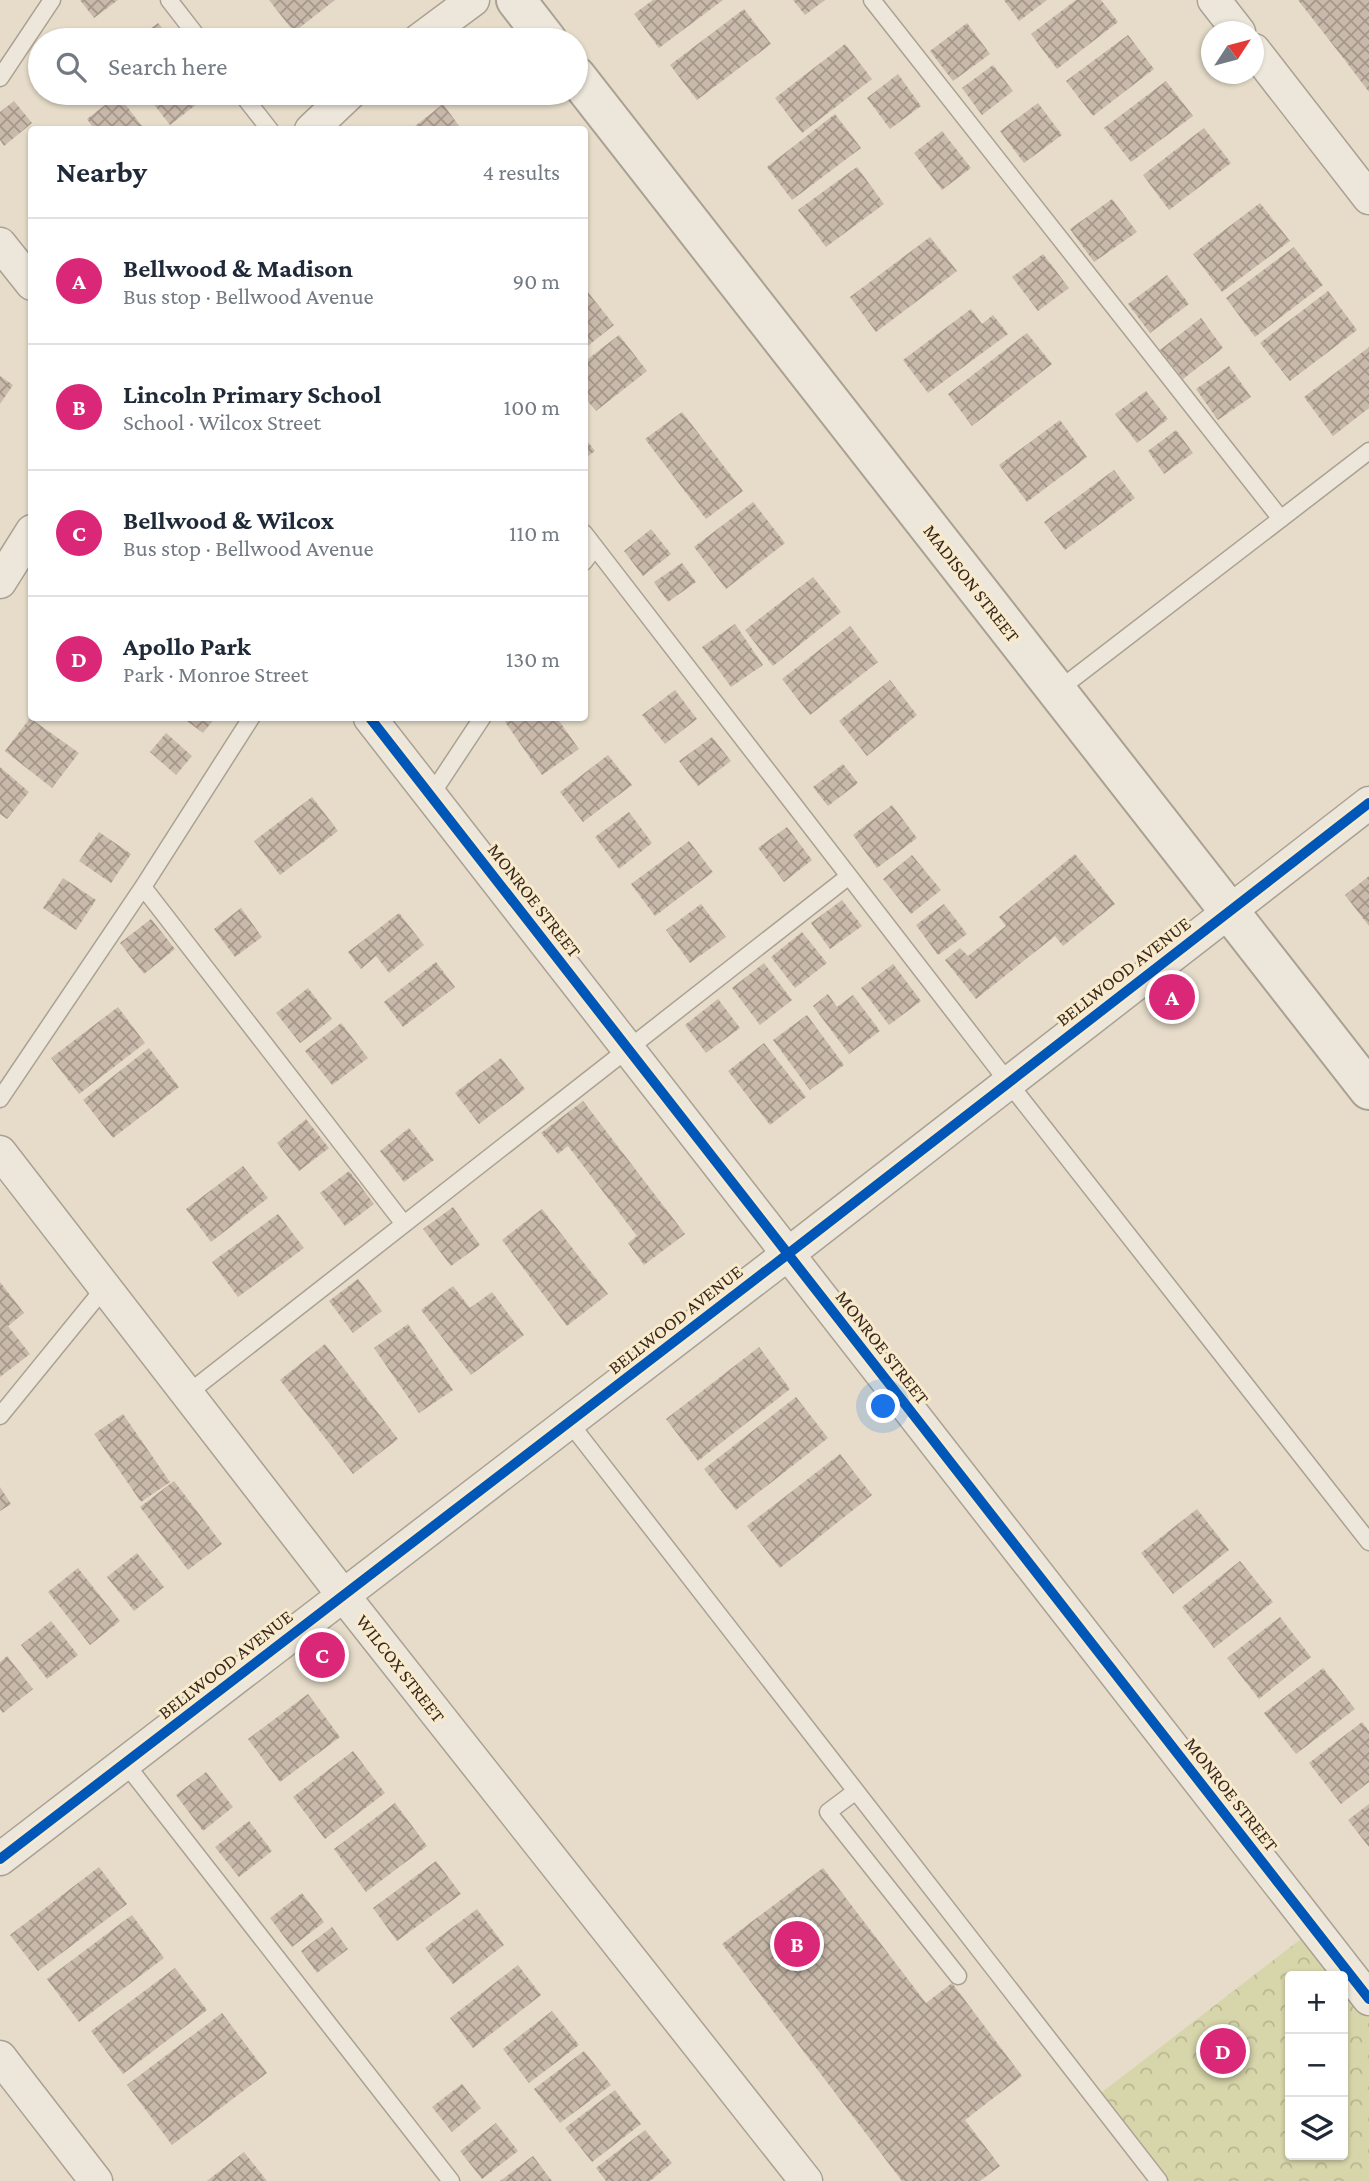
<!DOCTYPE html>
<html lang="en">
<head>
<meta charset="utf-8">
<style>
  body { margin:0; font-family:"Crimson Pro",serif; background:#f2f2f3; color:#1f2937 }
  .controls { position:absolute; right:21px; bottom:21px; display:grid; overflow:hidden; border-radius:7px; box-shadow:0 2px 5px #0004 }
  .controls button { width:63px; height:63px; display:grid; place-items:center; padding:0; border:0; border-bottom:2px solid #e0e1e3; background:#fff; color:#1f2937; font:35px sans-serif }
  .compass { position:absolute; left:1201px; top:21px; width:63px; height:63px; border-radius:50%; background:#fff; box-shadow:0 2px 5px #0004; rotate:54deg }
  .you { position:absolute; left:884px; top:1407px; width:24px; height:24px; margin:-18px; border:5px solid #fff; border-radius:50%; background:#1a73e8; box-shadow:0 0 0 10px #1a73e833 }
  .badge { display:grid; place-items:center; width:46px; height:46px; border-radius:50%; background:#db2777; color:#fff; font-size:23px; font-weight:700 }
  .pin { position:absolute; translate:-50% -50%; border:4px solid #fff; box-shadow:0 2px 7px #0006 }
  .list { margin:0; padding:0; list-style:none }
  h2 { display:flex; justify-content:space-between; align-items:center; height:91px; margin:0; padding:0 28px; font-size:30px }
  h2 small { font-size:23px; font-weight:400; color:#747a83 }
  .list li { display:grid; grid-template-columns:46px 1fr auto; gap:21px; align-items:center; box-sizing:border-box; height:126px; padding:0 28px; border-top:2px solid #e0e1e3 }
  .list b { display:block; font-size:26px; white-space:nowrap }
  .list p { margin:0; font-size:23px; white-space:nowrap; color:#747a83 }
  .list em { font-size:23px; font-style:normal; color:#747a83 }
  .icon { flex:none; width:38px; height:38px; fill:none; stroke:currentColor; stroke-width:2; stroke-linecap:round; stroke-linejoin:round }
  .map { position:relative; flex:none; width:1369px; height:2181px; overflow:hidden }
  .search { position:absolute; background:#fff; box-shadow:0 2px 5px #0004; left:28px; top:28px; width:560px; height:77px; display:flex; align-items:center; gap:18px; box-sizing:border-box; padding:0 24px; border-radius:38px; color:#747a83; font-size:26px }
  .panel { position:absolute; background:#fff; box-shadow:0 2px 5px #0004; left:28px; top:126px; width:560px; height:595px; border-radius:7px }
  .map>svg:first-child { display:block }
</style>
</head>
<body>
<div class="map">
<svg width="1369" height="2181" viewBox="0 0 1369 2181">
  <defs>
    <pattern id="park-crowns" width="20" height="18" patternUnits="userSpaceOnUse" patternTransform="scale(1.75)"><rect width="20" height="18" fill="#d7d5aa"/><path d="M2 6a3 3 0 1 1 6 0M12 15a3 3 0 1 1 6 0" fill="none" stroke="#b9b792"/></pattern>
    <pattern id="building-cross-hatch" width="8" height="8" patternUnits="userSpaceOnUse" patternTransform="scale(1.75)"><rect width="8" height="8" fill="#c9b9aa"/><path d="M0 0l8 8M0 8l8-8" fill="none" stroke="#a4968a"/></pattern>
  </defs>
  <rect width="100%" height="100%" fill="#e6dcc9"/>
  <path fill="url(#park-crowns)" fill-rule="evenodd" d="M1310,1932L1369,2009V2181H1168L1101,2093ZM1290,1976H1343V2155H1290Z"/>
  <path fill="url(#building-cross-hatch)" d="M80,0H118L94,18Z
    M269,0H335L294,32Z
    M653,0H723L659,48L634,14Z
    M793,0H825L805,15Z
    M1004,0H1047L1019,21Z
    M1076,0H1101L1118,22L1057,69L1031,34Z
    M1298,0H1369V92L1344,59Z
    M744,9L771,44L697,100L670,65Z
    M158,23L172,40H135Z
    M967,23L990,54L953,81L930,51Z
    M63,30L71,40H50Z
    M1128,35L1154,69L1093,116L1066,81Z
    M845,44L872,79L802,133L775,98Z
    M993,65L1013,91L982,115L962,88Z
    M898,74L921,106L890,129L867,98Z
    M1166,81L1193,116L1131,162L1104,128Z
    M145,93H211L170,125Z
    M118,95L145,130H95L87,119Z
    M14,101L32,123L4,146L0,140V112Z
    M1038,103L1062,135L1024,163L1000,131Z
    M443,104L462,130H410Z
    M835,114L861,148L792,200L767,167Z
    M1204,128L1231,163L1169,210L1143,175Z
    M942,131L971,168L942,190L914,153Z
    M857,167L884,204L826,247L798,210Z
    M1112,199L1137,232L1094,262L1070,229Z
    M1260,203L1290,241L1222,292L1193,254Z
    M930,237L957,271L876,332L850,297Z
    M1294,247L1323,285L1255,337L1226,298Z
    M1043,254L1069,288L1038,311L1012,277Z
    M1167,275L1189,304L1150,333L1128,304Z
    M587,291L614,325L584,349V292Z
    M1328,291L1357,330L1290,381L1260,343Z
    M971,309L982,324L993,315L1008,334L928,393L903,360Z
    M1201,318L1223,348L1183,379L1160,350Z
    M1027,333L1052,364L972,426L948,394Z
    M619,335L647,371L596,411L584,397V362Z
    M1369,347V408L1333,436L1304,397Z
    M1229,366L1251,397L1218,420L1196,389Z
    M0,376L13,385L0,404Z
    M1146,391L1168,419L1137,443L1115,414Z
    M682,412L743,491L706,519L645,439Z
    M1060,420L1087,457L1027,502L999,465Z
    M1176,430L1193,453L1164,474L1148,451Z
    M584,437L595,451L584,459Z
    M1114,470L1135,498L1065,550L1044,522Z
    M753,502L785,543L726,589L694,547Z
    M651,529L671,554L643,576L624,551Z
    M682,563L696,582L668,602L654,582Z
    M813,577L841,612L773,666L745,630Z
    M735,624L763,665L731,687L702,647Z
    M850,626L878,662L810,715L782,679Z
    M890,680L917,715L867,756L839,721Z
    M675,690L697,719L665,744L642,715Z
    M30,718L79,753L52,788L5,751Z
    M183,718H215L203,733Z
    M512,718H557L579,749L542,775L505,722Z
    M166,733L192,756L176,775L150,752Z
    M712,737L731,761L698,786L679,761Z
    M608,755L632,785L583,822L560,792Z
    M843,764L858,783L828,806L813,787Z
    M0,767L29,792L7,819L0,814Z
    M312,797L338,831L280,875L254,841Z
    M892,805L917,838L877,868L853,835Z
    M629,812L652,843L619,869L595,837Z
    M787,827L812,860L784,882L758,848Z
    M99,832L131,854L111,883L79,861Z
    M689,841L713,872L655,916L631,884Z
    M1075,854L1115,904L1063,946L1055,936L976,999L945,960L960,948L968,956L1006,926L999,917Z
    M912,855L941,890L911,914L883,879Z
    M1369,876V926L1345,895Z
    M63,878L96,900L76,930L43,908Z
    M842,900L862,926L830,949L811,923Z
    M701,904L726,937L690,963L666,930Z
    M944,904L967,934L938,955L916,925Z
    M241,908L262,937L235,957L214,929Z
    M399,913L424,945L389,973L376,956L361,969L348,952Z
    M151,919L175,949L144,974L120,943Z
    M802,932L827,963L795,988L771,957Z
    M436,962L455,987L403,1027L384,1002Z
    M764,963L792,1000L760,1025L732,988Z
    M893,964L921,1001L889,1025L861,988Z
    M308,988L332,1019L300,1043L276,1013Z
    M828,994L837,1007L853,995L880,1031L849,1054L813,1006Z
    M718,999L740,1028L706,1053L685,1025Z
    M118,1007L145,1043L79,1094L51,1058Z
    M807,1015L844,1065L810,1090L773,1040Z
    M341,1023L368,1058L332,1085L305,1051Z
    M764,1043L806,1097L770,1125L728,1071Z
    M149,1048L179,1087L113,1138L83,1100Z
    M501,1058L525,1089L479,1124L455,1093Z
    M583,1101L685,1234L644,1265L628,1243L637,1236L568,1146L558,1154L541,1133Z
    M306,1119L329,1148L299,1171L277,1143Z
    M409,1128L434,1160L404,1182L380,1151Z
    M243,1166L268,1198L211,1242L186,1209Z
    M349,1171L374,1204L345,1226L320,1193Z
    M453,1207L480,1245L451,1266L423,1229Z
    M542,1209L608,1294L567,1326L502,1240Z
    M278,1214L304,1248L238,1297L212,1262Z
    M358,1279L382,1311L353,1333L329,1301Z
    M0,1282L24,1313L8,1326L30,1354L0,1377Z
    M453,1286L470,1308L492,1292L524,1335L471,1375L421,1310Z
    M408,1324L453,1390L419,1413L374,1348Z
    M325,1344L398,1439L353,1474L280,1380Z
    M759,1347L790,1389L698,1461L666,1419Z
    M796,1397L828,1438L736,1510L704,1469Z
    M123,1414L170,1482L141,1502L94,1434Z
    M840,1454L872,1495L780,1568L747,1526Z
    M174,1481L222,1544L188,1570L140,1507Z
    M0,1487L11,1504L0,1511Z
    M1197,1509L1229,1550L1173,1594L1141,1553Z
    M137,1553L164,1587L134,1611L107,1577Z
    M1240,1561L1273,1602L1214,1648L1182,1607Z
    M78,1568L120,1621L90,1645L48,1592Z
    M1280,1617L1311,1657L1259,1699L1227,1658Z
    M51,1621L78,1655L47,1679L21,1645Z
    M7,1656L33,1689L3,1713L0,1709V1662Z
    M1323,1668L1355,1709L1296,1754L1264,1713Z
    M308,1694L340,1737L280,1782L248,1739Z
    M1362,1722L1369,1731V1782L1341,1804L1309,1763Z
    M353,1751L385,1793L325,1839L293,1797Z
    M206,1772L233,1807L203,1831L176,1795Z
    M395,1803L427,1846L366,1892L334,1849Z
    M1369,1804V1847L1348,1820Z
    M249,1821L272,1851L239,1877L215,1847Z
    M436,1861L461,1894L397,1941L373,1908Z
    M99,1867L127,1904L38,1971L10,1935Z
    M823,1868L926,2003L952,1983L1022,2076L965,2120L1000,2166L980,2181H902L722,1944Z
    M302,1893L324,1922L292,1947L270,1918Z
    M477,1909L504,1945L453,1984L425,1948Z
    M132,1915L164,1958L79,2022L47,1979Z
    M332,1927L348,1949L317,1973L301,1951Z
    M518,1965L541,1995L473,2048L450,2018Z
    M175,1968L207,2010L123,2074L91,2031Z
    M552,2011L579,2045L529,2083L503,2049Z
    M222,2013L267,2073L172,2145L127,2085Z
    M584,2051L611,2085L560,2123L534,2089Z
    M462,2084L481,2108L452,2132L432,2107Z
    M615,2090L641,2124L592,2162L565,2128Z
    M496,2123L518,2151L482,2179L460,2151Z
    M645,2130L672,2163L650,2181H606L596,2168Z
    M244,2152L267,2181H207Z
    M533,2156L552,2181H500Z"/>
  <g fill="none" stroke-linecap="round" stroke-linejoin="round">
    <defs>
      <path id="service" d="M169,0L200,40
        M872,0L1281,519
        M0,78L52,0
        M241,93L270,130
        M584,533L1008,1082L1369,1542
        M584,562L595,547
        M1057,691L1369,451
        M431,795L482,718
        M143,887L404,1224
        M0,1099L143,887L251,718
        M187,1394L849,876
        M0,1416L105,1287
        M569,1422L1159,2181
        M125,1763L451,2181
        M856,1791L828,1812L958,1976"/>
      <path id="minor" d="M1214,0L1239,32
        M419,40L473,0
        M1254,50L1369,198
        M311,130L350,93
        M0,244L32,284
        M0,582L32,531
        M370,718L1369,1999
        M0,1152L343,1595L806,2181
        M0,1859L788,1254L1369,803
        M0,2057L96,2181"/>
      <path id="tertiary" d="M516,0L547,40
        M576,76L1369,1090"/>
    </defs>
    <use href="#service" stroke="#aaa193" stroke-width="19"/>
    <use href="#minor" stroke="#aaa193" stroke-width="35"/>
    <use href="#tertiary" stroke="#aaa193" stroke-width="42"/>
    <use href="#service" stroke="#ede6db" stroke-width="16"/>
    <use href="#minor" stroke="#ede6db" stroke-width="32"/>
    <use href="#tertiary" stroke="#ede6db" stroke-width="38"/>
    <defs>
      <path id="cycleway" d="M370,718L1369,1999
        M0,1859L788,1254L1369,803"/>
    </defs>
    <use href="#cycleway" stroke="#f8eacd" stroke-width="15"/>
    <use href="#cycleway" stroke="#0057b8" stroke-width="10"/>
  </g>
  <g text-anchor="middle" stroke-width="6" stroke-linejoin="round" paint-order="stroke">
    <g font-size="19" fill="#39281b" stroke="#f8eacd">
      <text transform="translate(972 583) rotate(52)" y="7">MADISON STREET</text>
      <text transform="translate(535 900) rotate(52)" y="7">MONROE STREET</text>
      <text transform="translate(1123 971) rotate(-38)" y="7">BELLWOOD AVENUE</text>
      <text transform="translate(675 1319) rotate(-38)" y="7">BELLWOOD AVENUE</text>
      <text transform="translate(883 1347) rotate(52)" y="7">MONROE STREET</text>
      <text transform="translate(225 1664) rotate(-38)" y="7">BELLWOOD AVENUE</text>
      <text transform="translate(401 1668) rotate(52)" y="7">WILCOX STREET</text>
      <text transform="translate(1232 1794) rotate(52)" y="7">MONROE STREET</text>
    </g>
  </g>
</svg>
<div class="controls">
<button>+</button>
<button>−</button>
<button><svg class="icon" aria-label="layers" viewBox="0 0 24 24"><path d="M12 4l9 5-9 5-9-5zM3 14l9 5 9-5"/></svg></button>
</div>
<svg class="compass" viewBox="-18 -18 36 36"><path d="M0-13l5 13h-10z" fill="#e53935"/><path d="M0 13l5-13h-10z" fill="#747a83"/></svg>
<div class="you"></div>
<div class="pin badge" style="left:1172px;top:997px">A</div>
<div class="pin badge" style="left:797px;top:1944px">B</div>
<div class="pin badge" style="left:322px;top:1655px">C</div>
<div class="pin badge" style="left:1223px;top:2051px">D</div>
<div class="search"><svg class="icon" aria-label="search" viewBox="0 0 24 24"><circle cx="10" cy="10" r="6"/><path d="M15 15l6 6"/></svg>Search here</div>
<section class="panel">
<h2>Nearby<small>4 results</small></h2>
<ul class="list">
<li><span class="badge">A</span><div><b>Bellwood &amp; Madison</b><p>Bus stop · Bellwood Avenue</p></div><em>90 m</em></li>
<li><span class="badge">B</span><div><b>Lincoln Primary School</b><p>School · Wilcox Street</p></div><em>100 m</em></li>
<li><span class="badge">C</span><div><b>Bellwood &amp; Wilcox</b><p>Bus stop · Bellwood Avenue</p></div><em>110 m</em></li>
<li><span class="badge">D</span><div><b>Apollo Park</b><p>Park · Monroe Street</p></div><em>130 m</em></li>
</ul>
</section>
</div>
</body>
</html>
